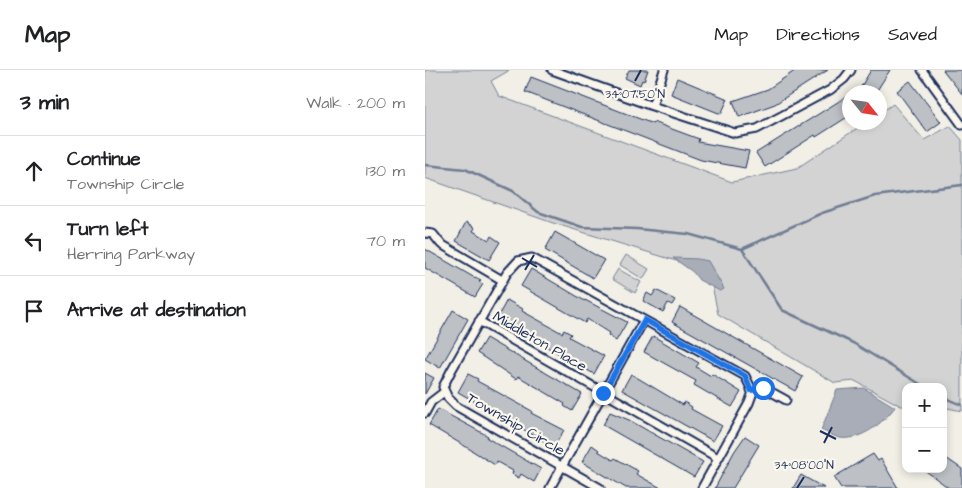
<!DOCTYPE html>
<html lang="en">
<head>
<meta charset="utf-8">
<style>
  body { margin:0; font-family:"Architects Daughter",sans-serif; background:#f2f2f2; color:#202124 }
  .controls { position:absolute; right:15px; bottom:15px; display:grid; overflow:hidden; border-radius:10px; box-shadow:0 2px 8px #0003 }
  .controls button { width:45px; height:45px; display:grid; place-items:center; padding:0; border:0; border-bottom:1px solid #e0e0e0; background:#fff; color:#202124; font:25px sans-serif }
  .compass { position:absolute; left:417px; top:15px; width:45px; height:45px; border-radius:50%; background:#fff; box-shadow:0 2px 8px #0003; rotate:120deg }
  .stop { position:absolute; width:15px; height:15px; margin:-11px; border:4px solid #1a73e8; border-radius:50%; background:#fff }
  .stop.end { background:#1a73e8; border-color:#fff; box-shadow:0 1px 5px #0008 }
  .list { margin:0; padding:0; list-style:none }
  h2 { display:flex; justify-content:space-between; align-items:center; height:65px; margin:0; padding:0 20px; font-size:21px }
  h2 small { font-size:16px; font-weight:400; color:#757577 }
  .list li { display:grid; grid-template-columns:32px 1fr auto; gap:15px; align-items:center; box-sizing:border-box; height:70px; padding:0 20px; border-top:1px solid #e0e0e0 }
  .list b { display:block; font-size:19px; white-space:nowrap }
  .list p { margin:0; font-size:16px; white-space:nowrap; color:#757577 }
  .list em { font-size:16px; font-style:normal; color:#757577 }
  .icon { flex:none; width:28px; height:28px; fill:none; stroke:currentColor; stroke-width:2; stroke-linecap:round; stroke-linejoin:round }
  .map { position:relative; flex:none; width:537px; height:418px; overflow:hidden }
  header { display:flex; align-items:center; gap:30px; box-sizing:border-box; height:70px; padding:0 25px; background:#fff; border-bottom:1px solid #e0e0e0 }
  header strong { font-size:24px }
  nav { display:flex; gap:28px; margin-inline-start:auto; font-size:18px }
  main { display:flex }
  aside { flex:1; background:#fff }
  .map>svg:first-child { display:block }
</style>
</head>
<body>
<header>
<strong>Map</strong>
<nav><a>Map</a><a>Directions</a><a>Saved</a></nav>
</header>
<main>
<aside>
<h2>3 min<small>Walk · 200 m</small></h2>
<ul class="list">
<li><svg class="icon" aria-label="ahead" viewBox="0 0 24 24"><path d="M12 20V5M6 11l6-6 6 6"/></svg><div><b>Continue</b><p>Township Circle</p></div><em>130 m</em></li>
<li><svg class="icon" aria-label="left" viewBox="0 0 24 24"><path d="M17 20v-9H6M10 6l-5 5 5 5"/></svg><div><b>Turn left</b><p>Herring Parkway</p></div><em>70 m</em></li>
<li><svg class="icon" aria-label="arrive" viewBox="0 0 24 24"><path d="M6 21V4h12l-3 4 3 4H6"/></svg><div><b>Arrive at destination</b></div></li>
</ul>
</aside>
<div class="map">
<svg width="537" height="418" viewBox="0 0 537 418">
  <rect width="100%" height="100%" fill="#f2efe6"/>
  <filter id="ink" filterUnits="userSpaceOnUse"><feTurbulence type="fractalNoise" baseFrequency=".02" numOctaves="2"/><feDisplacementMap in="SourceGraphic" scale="10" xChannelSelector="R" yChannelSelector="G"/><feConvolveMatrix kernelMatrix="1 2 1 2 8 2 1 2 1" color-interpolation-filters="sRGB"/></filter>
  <g filter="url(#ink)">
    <path fill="#d2d3d2" stroke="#768198" d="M0,0H85L66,11L74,26L307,112L372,98L440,53L454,52L455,43L468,34L499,70L525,56L537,70V341L518,337V317H481V336H476L430,311L410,313L293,244L284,201L128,153L0,108Z
      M201,185L224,199L218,209L195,195Z
      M193,199L216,212L210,223L187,209Z"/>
    <path fill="#a9adb7" stroke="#707b93" d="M248,188L273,189L283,191L299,219L295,221L274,210L268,202Z
      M439,318L470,337C458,353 436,371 415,368C409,367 402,362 396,360L412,320Z"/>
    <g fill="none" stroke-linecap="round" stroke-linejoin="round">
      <path stroke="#707b93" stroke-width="2.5" d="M0,95L40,99L88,121L113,142L157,157L212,159L263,164L317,179L397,143L450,126L537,115
        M317,179L357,240L428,273L500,317
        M518,327L537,335"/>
    </g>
    <path fill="#bdc0c4" stroke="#1b2f5e" d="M204,0H223L219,11L217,10L215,15L200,8Z
      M371,0H403L350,34L314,47L308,31L343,19Z
      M446,0H465L451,22H438L434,20Z
      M518,0H537V24Z
      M106,7L228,54V52L274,69L273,72L324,81L320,98L276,90L100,22Z
      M252,8L303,29L296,44L246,24Z
      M485,11L516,52L502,62L472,21Z
      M424,25V46L391,67L390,65L340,97L331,83Z
      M41,152L50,158L48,161L64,170L66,166L75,172L64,190L31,171Z
      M130,162L179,190L168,208L120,180Z
      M0,179L50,208V207L56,210L54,212L58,214L50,227L0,198Z
      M106,199L160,231V230L202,252L191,271L183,265L184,263L162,249L160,253L96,216Z
      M231,220L250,230L247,235L243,233L238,242L218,231L222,223L227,226Z
      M82,230L98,239L97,241L137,263L139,260L146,264L144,267L179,286L169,304L72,248Z
      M255,237L378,307L370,321L247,252Z
      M28,240L43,249L15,298L0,289Z
      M228,266L274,293L271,297L286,306L287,304L316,322L307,337L269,315L271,311L219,282Z
      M61,268L157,324L147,341L139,336L140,334L93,306L91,309L52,283Z
      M0,303L9,308L0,324Z
      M43,304L53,309L52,311L107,341L106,343L139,360L129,377L33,322Z
      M206,304L258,335L259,332L267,337L266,339L297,356L288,371L197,320Z
      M13,339L63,366L62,368L116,399L109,412L96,404L94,408L87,404L88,401L72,392L70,395L43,378L4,355Z
      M185,342L204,350L278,392L269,407L178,355Z
      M320,366L334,375L308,418H290L309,382Z
      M167,375L174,380L173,381L188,390L190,388L213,401L211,404L236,418H201L157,392Z
      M448,384L453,391L456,389L473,418H416L409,407Z
      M518,386L537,399V418H524L498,399H518Z
      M376,405L399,418H368Z"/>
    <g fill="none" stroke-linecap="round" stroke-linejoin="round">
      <defs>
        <path id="street" d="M127,0L227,36L310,63L332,59L405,20L419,9L426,0
          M497,0L537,55
          M227,36L239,0
          M0,163L8,164L16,174L77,210
          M54,251L293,388
          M326,320L339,318L361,330
          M0,343L6,332L19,322
          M125,418L219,250
          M175,418L31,336L23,328L18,317L26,301L82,203L93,191L107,188L320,306L328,322L324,333L277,418"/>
      </defs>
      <use href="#street" stroke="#1b2f5e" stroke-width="11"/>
      <use href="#street" stroke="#fbf7ec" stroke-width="7"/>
    </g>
  </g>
  <g fill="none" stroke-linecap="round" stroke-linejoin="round" filter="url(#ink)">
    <path stroke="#1a73e8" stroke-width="6" d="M178,323L220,250L320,306L326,320L338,318"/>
  </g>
  <path fill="none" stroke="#1b2f5e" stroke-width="2" d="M210,11L216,0M97,188L112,197M100,200L109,185M395,361L411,369M399,373L407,357M372,418L379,407"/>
  <g text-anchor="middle" stroke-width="4.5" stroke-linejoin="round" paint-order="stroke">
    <g font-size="15" fill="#1b2f5e" stroke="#fbf7ec">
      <text transform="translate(115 271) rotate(30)" y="5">Middleton Place</text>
      <text transform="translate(91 354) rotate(30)" y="5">Township Circle</text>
    </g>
  </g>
  <g font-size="12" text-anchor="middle" fill="#1b2f5e" stroke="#fbf7ec" stroke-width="4.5" stroke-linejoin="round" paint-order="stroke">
    <text x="210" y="28">34°07'50"N</text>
    <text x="379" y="399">34°08'00"N</text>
  </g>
</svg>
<div class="controls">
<button>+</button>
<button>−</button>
</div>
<svg class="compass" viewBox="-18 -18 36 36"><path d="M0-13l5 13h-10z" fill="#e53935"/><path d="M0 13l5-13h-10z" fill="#757577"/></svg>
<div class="stop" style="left:338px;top:318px"></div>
<div class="stop end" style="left:178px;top:323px"></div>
</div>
</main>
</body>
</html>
